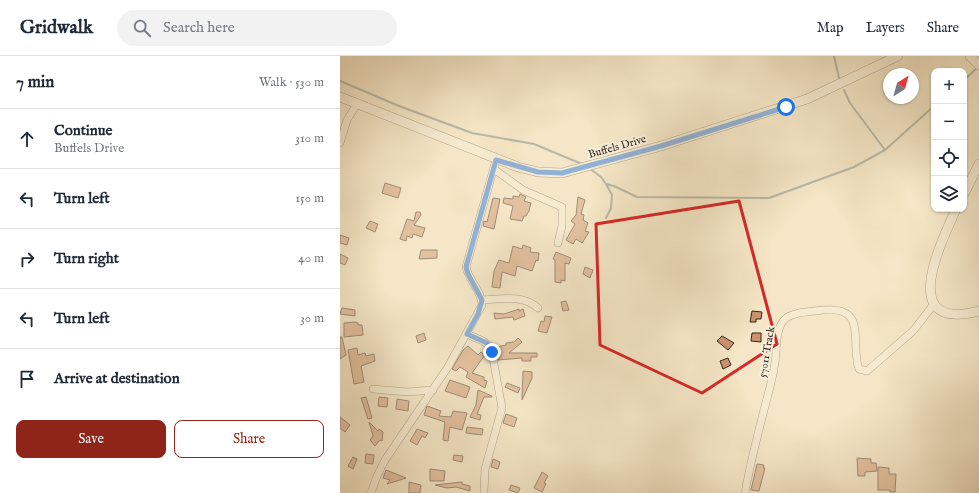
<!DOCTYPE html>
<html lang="en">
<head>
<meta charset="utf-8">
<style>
  body { margin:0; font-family:"IM FELL English",serif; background:#f2f2f3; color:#1f2937 }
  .controls { position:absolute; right:12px; top:12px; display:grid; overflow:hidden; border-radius:8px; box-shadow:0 1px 3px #0004 }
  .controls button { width:36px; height:36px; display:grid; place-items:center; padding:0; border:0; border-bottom:1px solid #e0e1e3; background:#fff; color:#1f2937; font:20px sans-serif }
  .compass { position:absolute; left:543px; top:12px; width:36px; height:36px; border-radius:50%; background:#fff; box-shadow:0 1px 3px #0004; rotate:36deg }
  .stop { position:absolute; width:12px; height:12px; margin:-9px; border:3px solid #1a73e8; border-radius:50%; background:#fff }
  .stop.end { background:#1a73e8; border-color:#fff; box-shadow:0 1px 4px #0008 }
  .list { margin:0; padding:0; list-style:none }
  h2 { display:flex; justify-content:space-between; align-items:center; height:52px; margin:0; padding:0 16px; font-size:17px }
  h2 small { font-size:13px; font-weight:400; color:#747a83 }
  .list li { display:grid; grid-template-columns:26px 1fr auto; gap:12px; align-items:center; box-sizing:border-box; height:60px; padding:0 16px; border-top:1px solid #e0e1e3 }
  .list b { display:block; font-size:15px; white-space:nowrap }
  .list p { margin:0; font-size:13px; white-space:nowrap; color:#747a83 }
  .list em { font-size:13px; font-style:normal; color:#747a83 }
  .actions { display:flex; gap:8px; padding:12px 16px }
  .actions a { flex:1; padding:9px 0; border:1px solid #8f2418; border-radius:8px; text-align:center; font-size:14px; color:#8f2418 }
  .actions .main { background:#8f2418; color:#fff }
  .icon { flex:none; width:22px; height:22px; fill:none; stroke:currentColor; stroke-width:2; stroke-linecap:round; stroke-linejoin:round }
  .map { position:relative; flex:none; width:639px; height:437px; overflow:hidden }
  header { display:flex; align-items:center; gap:24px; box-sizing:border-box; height:56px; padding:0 20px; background:#fff; border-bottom:1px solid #e0e1e3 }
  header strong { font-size:19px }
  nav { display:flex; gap:22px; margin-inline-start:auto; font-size:14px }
  .search { width:280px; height:36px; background:#f2f2f3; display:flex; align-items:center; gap:10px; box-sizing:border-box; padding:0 14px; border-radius:22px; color:#747a83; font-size:15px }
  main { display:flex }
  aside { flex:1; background:#fff }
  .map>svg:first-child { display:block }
</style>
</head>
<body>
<header>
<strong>Gridwalk</strong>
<div class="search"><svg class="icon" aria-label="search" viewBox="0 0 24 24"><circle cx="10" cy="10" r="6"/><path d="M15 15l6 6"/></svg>Search here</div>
<nav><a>Map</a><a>Layers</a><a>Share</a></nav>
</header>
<main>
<aside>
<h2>7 min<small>Walk · 530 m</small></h2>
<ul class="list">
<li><svg class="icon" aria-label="ahead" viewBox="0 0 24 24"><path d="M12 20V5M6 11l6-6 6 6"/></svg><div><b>Continue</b><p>Buffels Drive</p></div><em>310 m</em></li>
<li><svg class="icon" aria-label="left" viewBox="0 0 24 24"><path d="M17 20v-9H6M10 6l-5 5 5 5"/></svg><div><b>Turn left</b></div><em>150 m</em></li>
<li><svg class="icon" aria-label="right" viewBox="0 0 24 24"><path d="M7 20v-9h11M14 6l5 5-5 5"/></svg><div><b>Turn right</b></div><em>40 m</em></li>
<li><svg class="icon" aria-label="left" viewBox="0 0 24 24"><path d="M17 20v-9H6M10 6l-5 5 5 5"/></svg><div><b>Turn left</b></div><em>30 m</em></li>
<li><svg class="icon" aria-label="arrive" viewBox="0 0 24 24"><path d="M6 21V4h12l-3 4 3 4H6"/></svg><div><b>Arrive at destination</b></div></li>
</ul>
<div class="actions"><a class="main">Save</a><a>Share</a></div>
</aside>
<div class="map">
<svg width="639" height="437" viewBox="0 0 639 437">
  <rect width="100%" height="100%" fill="#f4e6c6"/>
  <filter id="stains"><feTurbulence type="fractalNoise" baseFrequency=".005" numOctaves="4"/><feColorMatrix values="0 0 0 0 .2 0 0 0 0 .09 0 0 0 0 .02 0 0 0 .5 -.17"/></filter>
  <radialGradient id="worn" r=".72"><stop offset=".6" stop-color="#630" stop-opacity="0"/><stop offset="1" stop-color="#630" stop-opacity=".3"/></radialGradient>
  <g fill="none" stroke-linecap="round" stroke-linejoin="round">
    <path stroke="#72807d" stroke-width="2" d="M494,0L499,22
      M624,24L638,11
      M0,25L59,50L132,77L194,88L242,108
      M504,34L510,47L545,94
      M249,112L261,121L266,128L274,130L297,141L429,142L514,111L545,94L594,50
      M266,162L271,152L272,139L266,128"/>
  </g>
  <path fill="#ce926e" stroke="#31241e" d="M45,127L61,132L58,142L42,137Z
    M180,138L186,141L184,145L191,147L189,155L186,160H184L182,165L170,163L173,150L163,147L164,142L173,143V140L179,141Z
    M238,141L245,144L241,158L244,159L243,164L248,167L245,175L249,176L242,187L236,183L233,188L226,184L235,168L231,165L236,159Z
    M153,142L160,143L154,173L143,170L144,165L147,166Z
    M76,156H80L81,159L74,169L85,172L82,181L73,178L72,182L67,180L66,185L60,183L67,163L74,165Z
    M30,165L38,168L35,176L26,172Z
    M0,179L9,182L7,189L0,187Z
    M183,189L191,192L190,196L199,197L198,205L196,204L192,215L177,210L175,220L162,216L160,232L152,231L154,215L159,204L169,207L173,190L182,193Z
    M81,194H97V202L79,203Z
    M216,196L231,202L229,208L225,207V225L221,224V227L215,226V204L213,203Z
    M0,198L8,202L5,209L0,207Z
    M245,211L253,214L250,222L243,218Z
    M226,245L229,254L223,255L221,246Z
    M2,252L15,254V260L0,258Z
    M179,253V255L183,253L185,260L174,264L173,261L155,263L154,257L164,258Z
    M412,255L422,256L421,263H416V266H410Z
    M205,260L212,261L207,277L198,275L201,265L204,266Z
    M15,266L18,267V269H22L23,279L4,281V267Z
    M84,277L86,284L78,287L76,280Z
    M412,277H421V286L411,285Z
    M382,280L394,287L388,294L377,285Z
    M0,281H2L6,299L0,303Z
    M178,282L182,286L169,297H197V301H191V305H182V302L158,304L156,291L166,289V287L174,286Z
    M128,290L138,299L141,296L145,299L132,317L144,321V324L147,325L145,332L126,321L128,316L120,311L116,315L112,313L123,294Z
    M17,292L18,299L25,297L26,300L34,298L35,305L21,310L24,326L14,328L8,294Z
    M388,302L391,309L383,313L380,305Z
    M183,315L192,316V322L182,344Z
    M110,324L130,331L126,342L105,335Z
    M167,327L180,332L178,337L165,331Z
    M138,334L152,340V341H144L137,358L141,359L140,364L130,361L136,349Z
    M26,341L32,362L28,363L21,342Z
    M39,341L48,342L47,351L38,350Z
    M57,343L69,345L68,355L56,353Z
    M87,350L101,355L99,360L111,361L113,355L127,357L122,374L110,371L108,385L103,384L105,366L84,359Z
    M166,358L177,362L174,371L163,367Z
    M0,361L10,369L5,376L0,372Z
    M29,366L38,375L39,373L43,376L42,385L40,384L35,390L30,384L33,380Z
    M127,371L143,373L142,379L126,377Z
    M77,373L88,377L85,382L82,380L77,389L70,385Z
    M26,398L34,399L33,408L25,407Z
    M114,399L123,400L122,406L113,404Z
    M13,401L17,403L13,413L8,410Z
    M517,402L531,403V407H536L537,415L525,416V420H518Z
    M153,403L160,406L158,413L151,411Z
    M417,408L424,409L423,412H425L419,435L411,434Z
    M538,411L549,412V418H556L555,436H550V434H538Z
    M90,413L105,415L104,425H90Z
    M46,414L66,422L47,428L50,424L43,422Z
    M202,416L208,420L204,427L206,428L202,436L194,432Z
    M69,426L81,429L80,437H69Z
    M122,426V428L130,430V435L116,431L107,432L95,429Z
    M171,429L180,432L178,437L169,434Z"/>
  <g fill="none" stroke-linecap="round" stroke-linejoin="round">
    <defs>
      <path id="minor" d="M0,87L7,64L17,48
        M154,113L183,134L222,151V170L218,187
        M142,244C161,243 182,238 198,252
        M127,278L143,285L151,291L162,352L145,413L144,435
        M33,333L67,336L93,334
        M31,437L37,420L45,404L108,311L142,249C142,235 129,225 126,211L156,104
        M405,437C410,409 417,381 424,354C428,338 433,323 435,306C437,294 435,272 445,263C453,255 473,256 483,254C493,253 505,253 511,262C519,274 513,298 519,313L527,315L573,275L594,248"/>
      <path id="tertiary" d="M630,0L639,9
        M0,41L178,111L198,116L222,117L321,90L467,43L558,0
        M624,138L639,108
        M616,153C600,189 557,276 639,255"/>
    </defs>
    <use href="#minor" stroke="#625448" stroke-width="8"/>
    <use href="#tertiary" stroke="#625448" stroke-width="10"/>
    <use href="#minor" stroke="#f8efda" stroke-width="7"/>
    <use href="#tertiary" stroke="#f8efda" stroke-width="9"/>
  </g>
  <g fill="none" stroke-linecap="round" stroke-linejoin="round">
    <path stroke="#1a73e8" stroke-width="5" d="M152,296L147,287L127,278L138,258L142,244L128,218L126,211L156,104L198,116L222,117L321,90L446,51"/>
  </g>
  <path d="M0 0H639V437H0ZM399,145L437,288L362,337L260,289L256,168Z" fill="#f4e6c6" fill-opacity=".55" fill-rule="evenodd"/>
  <path fill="none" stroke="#d62828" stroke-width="3" stroke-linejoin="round" d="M399,145L437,288L362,337L260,289L256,168Z"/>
  <g text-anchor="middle" stroke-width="4" stroke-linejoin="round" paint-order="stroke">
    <g font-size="11" fill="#31241e" stroke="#f8efda">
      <text transform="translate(277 90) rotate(-16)" y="4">Buffels Drive</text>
      <text transform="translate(426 296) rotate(-80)" y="4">57011 Track</text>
    </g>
  </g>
  <rect width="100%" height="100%" filter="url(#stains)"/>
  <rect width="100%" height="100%" fill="url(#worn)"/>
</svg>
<div class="controls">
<button>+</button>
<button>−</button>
<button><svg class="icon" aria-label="locate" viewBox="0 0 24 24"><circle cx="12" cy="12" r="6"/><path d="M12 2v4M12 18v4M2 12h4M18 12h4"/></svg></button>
<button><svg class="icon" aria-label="layers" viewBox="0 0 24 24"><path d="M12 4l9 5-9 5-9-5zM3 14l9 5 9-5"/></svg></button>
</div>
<svg class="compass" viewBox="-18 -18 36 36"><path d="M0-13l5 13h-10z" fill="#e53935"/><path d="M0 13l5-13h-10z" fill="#747a83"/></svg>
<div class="stop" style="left:446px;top:51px"></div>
<div class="stop end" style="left:152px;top:296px"></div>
</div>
</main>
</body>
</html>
